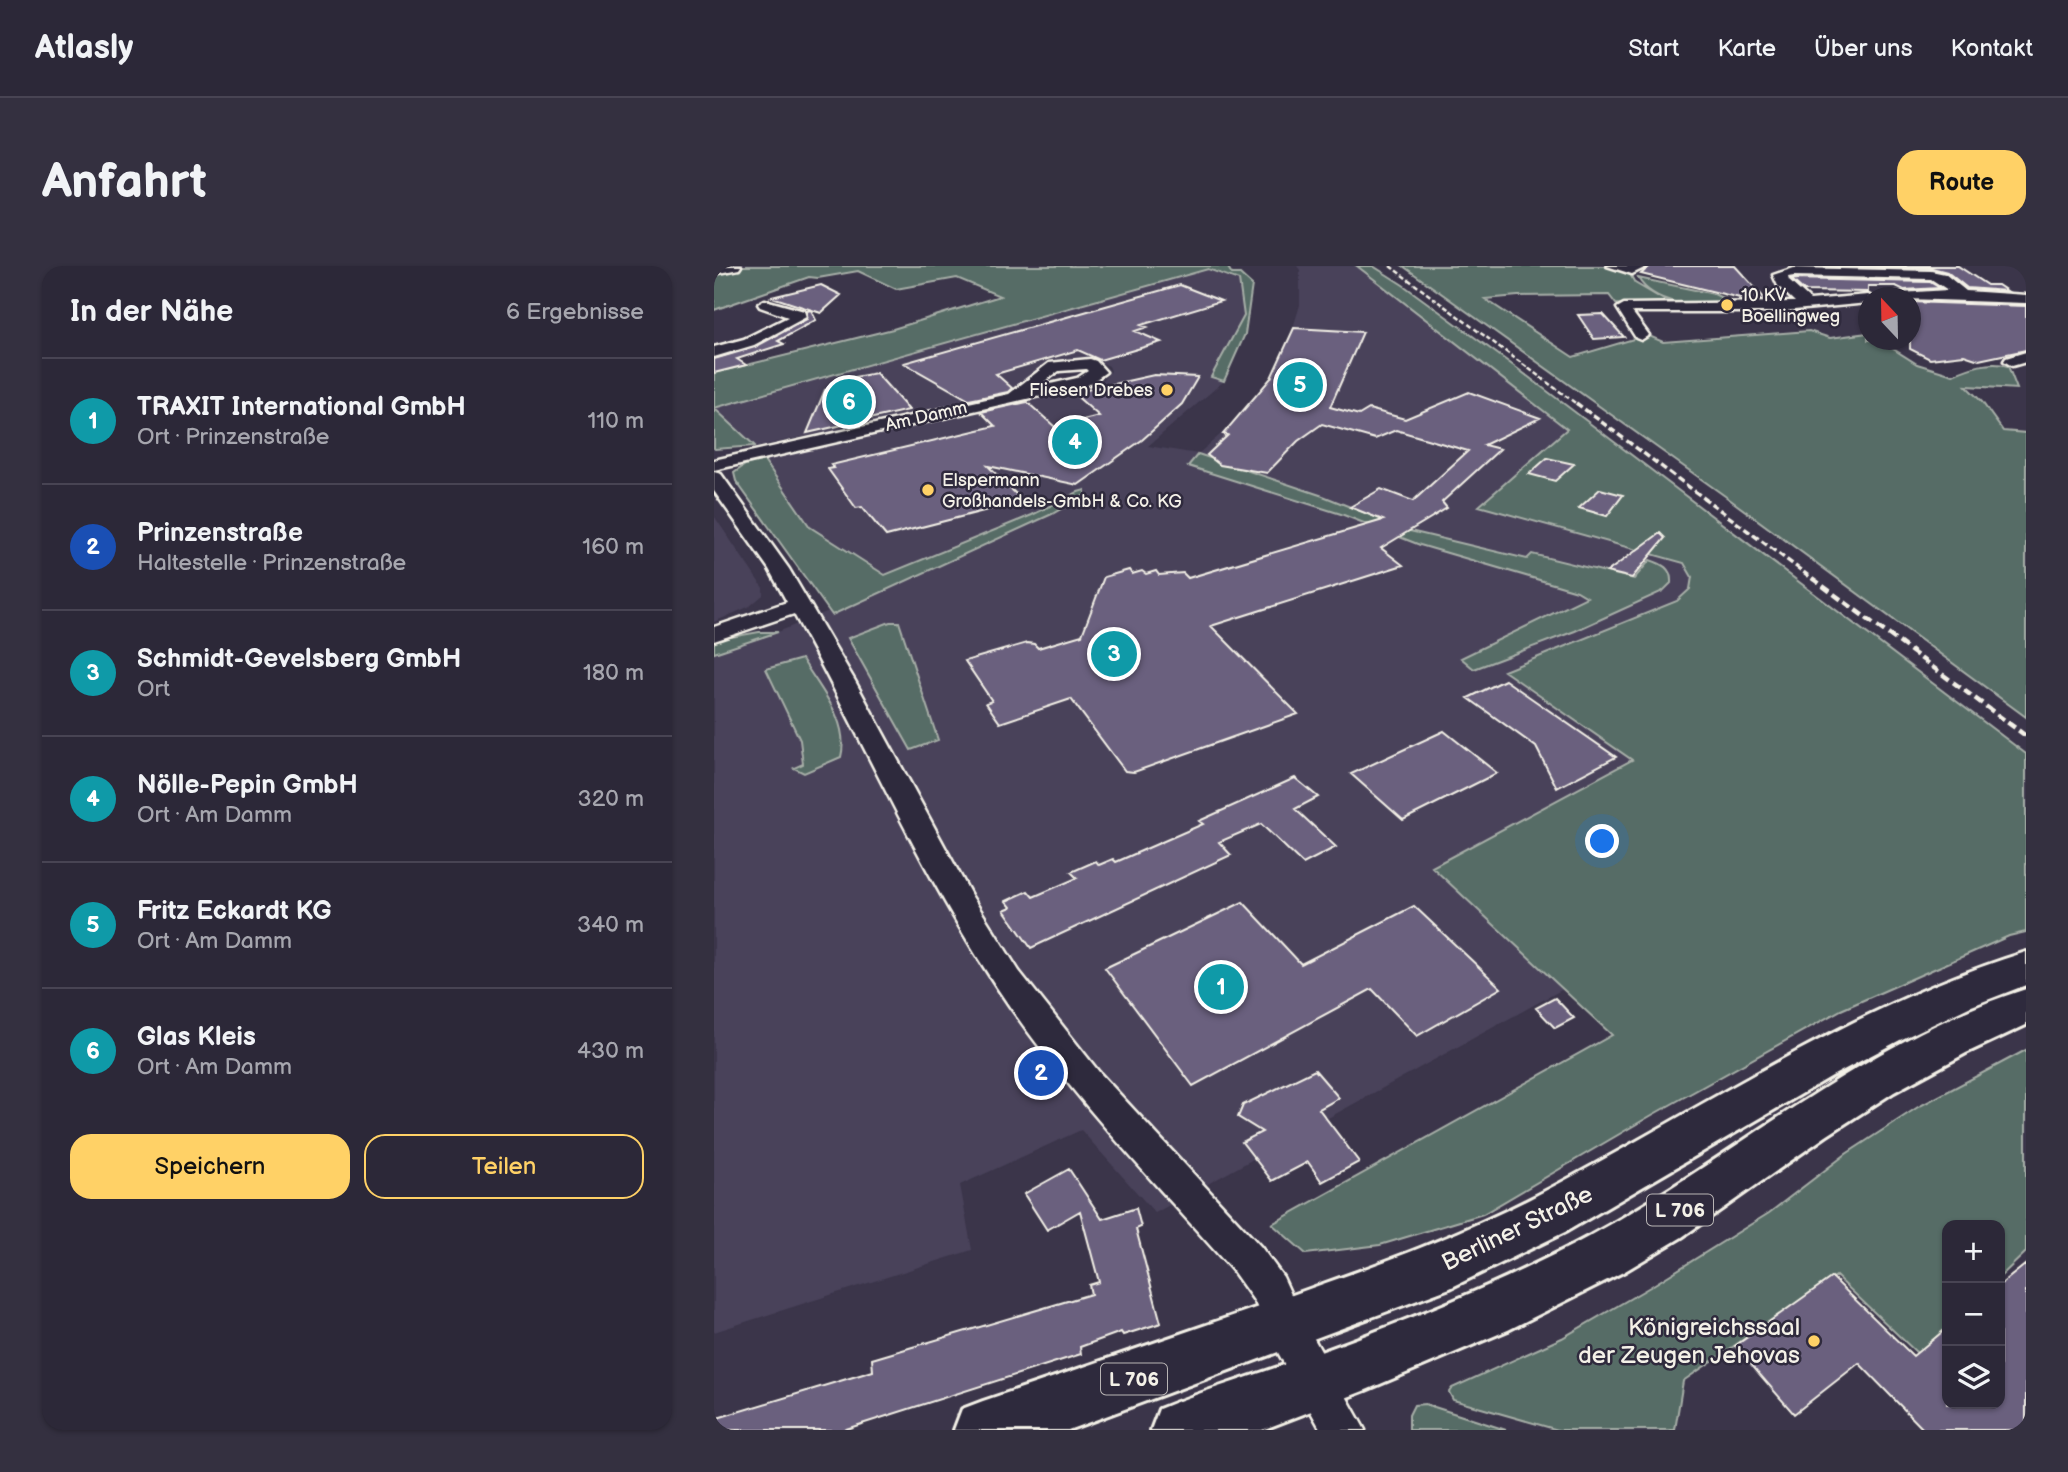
<!DOCTYPE html>
<html lang="de">
<head>
<meta charset="utf-8">
<style>
  body { margin:0; font-family:"Balsamiq Sans",sans-serif; background:#343040; color:#f1f3f6 }
  .controls { position:absolute; right:21px; bottom:21px; display:grid; overflow:hidden; border-radius:14px; box-shadow:0 2px 5px #0004 }
  .controls button { width:63px; height:63px; display:grid; place-items:center; padding:0; border:0; border-bottom:2px solid #484453; background:#2c2838; color:#f1f3f6; font:35px sans-serif }
  .compass { position:absolute; left:1144px; top:21px; width:63px; height:63px; border-radius:50%; background:#2c2838; box-shadow:0 2px 5px #0004; rotate:338deg }
  .you { position:absolute; left:889px; top:576px; width:24px; height:24px; margin:-18px; border:5px solid #fff; border-radius:50%; background:#1a73e8; box-shadow:0 0 0 10px #1a73e833 }
  .badge { display:grid; place-items:center; width:46px; height:46px; border-radius:50%; background:#ffd166; color:#fff; font-size:23px; font-weight:700 }
  .pin { position:absolute; translate:-50% -50%; border:4px solid #fff; box-shadow:0 2px 7px #0006 }
  .list { margin:0; padding:0; list-style:none }
  h2 { display:flex; justify-content:space-between; align-items:center; height:91px; margin:0; padding:0 28px; font-size:30px }
  h2 small { font-size:23px; font-weight:400; color:#a6a6ae }
  .list li { display:grid; grid-template-columns:46px 1fr auto; gap:21px; align-items:center; box-sizing:border-box; height:126px; padding:0 28px; border-top:2px solid #484453 }
  .list b { display:block; font-size:26px; white-space:nowrap }
  .list p { margin:0; font-size:23px; white-space:nowrap; color:#a6a6ae }
  .list em { font-size:23px; font-style:normal; color:#a6a6ae }
  .actions { display:flex; gap:14px; padding:21px 28px }
  .actions a { flex:1; padding:16px 0; border:2px solid #ffd166; border-radius:21px; text-align:center; font-size:24px; color:#ffd166 }
  .actions .main { background:#ffd166; color:#111 }
  .icon { flex:none; width:38px; height:38px; fill:none; stroke:currentColor; stroke-width:2; stroke-linecap:round; stroke-linejoin:round }
  .map { position:relative; flex:none; width:1312px; height:1164px; overflow:hidden; border-radius:21px }
  header { display:flex; align-items:center; gap:42px; box-sizing:border-box; height:98px; padding:0 35px; background:#2c2838; border-bottom:2px solid #484453 }
  header strong { font-size:33px }
  nav { display:flex; gap:38px; margin-inline-start:auto; font-size:24px }
  .intro { display:flex; align-items:center; justify-content:space-between; box-sizing:border-box; height:168px; padding:0 42px }
  h1 { margin:0; font-size:49px }
  .button { padding:18px 32px; border-radius:21px; background:#ffd166; color:#111; font-size:24px; font-weight:700 }
  main { display:flex; gap:42px; padding:0 42px }
  aside { flex:1; background:#2c2838; border-radius:21px; box-shadow:0 2px 5px #0004 }
  .map>svg:first-child { display:block }
</style>
</head>
<body>
<header>
<strong>Atlasly</strong>
<nav><a>Start</a><a>Karte</a><a>Über uns</a><a>Kontakt</a></nav>
</header>
<div class="intro"><h1>Anfahrt</h1><a class="button">Route</a></div>
<main>
<aside>
<h2>In der Nähe<small>6 Ergebnisse</small></h2>
<ul class="list">
<li><span class="badge" style="background:#0f9aa8">1</span><div><b>TRAXIT International GmbH</b><p>Ort · Prinzenstraße</p></div><em>110 m</em></li>
<li><span class="badge" style="background:#1a4fb4">2</span><div><b>Prinzenstraße</b><p>Haltestelle · Prinzenstraße</p></div><em>160 m</em></li>
<li><span class="badge" style="background:#0f9aa8">3</span><div><b>Schmidt-Gevelsberg GmbH</b><p>Ort</p></div><em>180 m</em></li>
<li><span class="badge" style="background:#0f9aa8">4</span><div><b>Nölle-Pepin GmbH</b><p>Ort · Am Damm</p></div><em>320 m</em></li>
<li><span class="badge" style="background:#0f9aa8">5</span><div><b>Fritz Eckardt KG</b><p>Ort · Am Damm</p></div><em>340 m</em></li>
<li><span class="badge" style="background:#0f9aa8">6</span><div><b>Glas Kleis</b><p>Ort · Am Damm</p></div><em>430 m</em></li>
</ul>
<div class="actions"><a class="main">Speichern</a><a>Teilen</a></div>
</aside>
<div class="map">
<svg width="1312" height="1164" viewBox="0 0 1312 1164">
  <rect width="100%" height="100%" fill="#3b354a"/>
  <filter id="ink" filterUnits="userSpaceOnUse"><feTurbulence type="fractalNoise" baseFrequency=".0143" numOctaves="2"/><feDisplacementMap in="SourceGraphic" scale="14" xChannelSelector="R" yChannelSelector="G"/><feConvolveMatrix kernelMatrix="1 2 1 2 8 2 1 2 1" color-interpolation-filters="sRGB"/></filter>
  <g filter="url(#ink)">
    <path fill="#49425a" d="M583,0H643L1042,309L1022,317L971,298L978,311L976,323L963,335L791,405L919,493L719,601L849,723L441,947L367,864L246,919L258,984L0,1066V387L64,366L209,306L338,248L371,229L364,226L318,249L171,309L96,261L50,194L377,119L389,114L397,105L395,100L384,95H346L327,101L303,122L284,129L42,181L0,142L494,3L525,14L530,50L497,111L510,115L434,180L484,188L529,149L556,114L571,88L586,39V4Z
      M0,250L49,322V329L36,340L0,356Z"/>
    <path fill="#576c66" stroke="#a6aea7" stroke-width="2" d="M26,0H513L518,8H526L538,19L531,68L510,115L497,111L530,50L525,14L494,3L0,142L41,180L1,183L0,182V107L179,63L286,30L243,12L182,23L144,5L104,12L95,11L0,44V6Z
      M643,0H659L689,19L804,103L1312,488V666L1295,670L1127,744L938,849L769,948L666,979L592,988L558,958L898,769L718,601L918,494L790,405L963,335L976,323L978,311L970,297L765,240L853,163Z
      M689,0H890L914,5L921,17L960,40L902,38L895,29L804,30L771,33L859,91L933,69L949,76L1095,65L1116,72L1154,67V74H1165L1203,98L1239,109C1255,102 1276,94 1294,100L1303,123L1252,120L1268,136L1289,165L1312,167V451L1011,230Z
      M924,12L1000,28L1025,40C994,39 943,44 924,12Z
      M484,188L609,230L696,265L813,293L818,288L920,313L936,294C948,298 958,302 957,317L949,325L861,365L760,403L747,392L873,331L863,325L706,279L627,248L474,200Z
      M50,194L96,261L171,309L318,249L364,226L371,224V229L338,248L118,349L22,215L20,207L31,199Z
      M176,356H185L224,474L197,484L134,372Z
      M45,366H64L0,387V374Z
      M88,393C106,423 136,455 127,491L90,507L80,502L89,498L86,474L52,403Z
      M1312,784V986L1286,1011V959H1233V1061L1204,1088L1122,1010L969,1115L961,1164H844L739,1134L735,1126L738,1122L848,1072L936,1021L1055,947L1132,888L1204,841Z
      M711,1138L792,1164H695V1149L700,1139Z"/>
    <path fill="#6b617e" stroke="#f4f1e8" stroke-width="2" d="M936,0H1021L1052,34H1034L927,8Z
      M1109,0H1244L1273,19H1284L1293,25L1253,22L1233,6L1218,2Z
      M1077,13L1216,16L1226,22L1190,24L1182,20H1154V26L1090,25Z
      M107,19L127,29L107,47L58,31Z
      M466,19L507,35L427,59L433,61L421,65L447,76L386,94L364,84L282,108L298,122L294,126L255,134L190,97Z
      M1196,36L1312,40V84L1265,94L1250,89L1216,93L1196,83Z
      M97,44L102,54L64,75L70,78L23,93L32,99L0,107V93L41,81L93,53V45Z
      M889,48L910,71L880,73L864,49Z
      M580,62L649,66L616,141L645,149L655,143L691,153L755,126L826,152L770,179L786,183L728,236L733,242L667,282L689,299L497,360L584,448L420,506L411,505L357,433L286,457L272,437L278,435L251,395L313,377L320,378L324,382L368,369L390,311L415,304L418,308L428,305L432,308L442,305L445,309L469,307L474,312L669,254L636,241L667,223L699,235L754,185L682,164L661,173L608,158L584,175L553,207L506,199L493,189L514,169L509,168L557,112Z
      M162,107L195,144L93,167L111,124L146,117L141,111Z
      M440,109L484,111L468,138L428,174L364,219L274,200L309,235L172,270L148,241L142,242L114,203L120,202L117,199L281,160L267,146L313,136L341,161L385,150L359,127Z
      M833,192L860,198L841,215L815,208Z
      M886,223L909,229L893,250L865,242Z
      M946,267L951,272L918,312L893,306Z
      M791,414L902,491L843,522L822,481L754,432Z
      M730,465L783,507L689,554L637,508Z
      M581,512L604,531L581,543L622,581L589,598L547,558L505,576L517,589L317,682L290,644L297,641L292,635L314,625L319,631L363,612L357,606L382,595L385,599L399,593L402,596L489,558L485,555Z
      M529,636L587,698L700,640L787,722L703,770L658,723L479,820L391,702Z
      M841,732L860,752L841,762L822,742Z
      M601,804L625,832L605,843L645,896L608,916L594,896L558,915L528,876L548,866L524,851L529,839Z
      M355,903L388,953L422,942L427,961L422,963L447,1057L409,1069L407,1066L366,1081L367,1088L129,1164H0V1153L159,1105L158,1093L377,1028L375,1019L385,1016L366,945L333,964L310,928Z
      M1312,998V1164H1210L1145,1097L1080,1148L1021,1080L1118,1011L1199,1090L1233,1062V1138H1286V1019Z"/>
    <g fill="none" stroke-linecap="round" stroke-linejoin="round">
      <defs>
        <path id="minor" d="M0,0H27L25,3L0,8Z
          M893,0H934L918,8Z
          M1080,2L1217,5L1231,8L1252,25L1312,29V37L1164,32L1171,28L1234,24L1217,13L1080,10L1074,11L1075,15L1096,34L1154,29L1160,32H1154V37L1059,46H918L935,69L927,74L922,72L903,42L910,38L1081,36L1064,20L1059,9Z
          M51,34L90,45L92,51L40,79L0,91V81L30,73L74,51L46,41L44,38Z
          M1312,86V96L1298,100L1290,95L1292,92Z
          M376,93L382,95L392,106L374,119L0,204V194L295,128L335,97ZM372,103L374,105L363,112L323,121L345,105Z
          M0,206L7,208L75,303L141,415L257,629L305,705L385,806L547,981L569,1011L584,1044L651,1164H607L556,1072L541,1036L519,1005C438,913 350,823 282,720C205,603 148,471 80,348L0,375V361L73,336L55,303L0,225Z"/>
        <path id="primary" d="M1312,686V719L1255,741L1186,774L1118,810L853,965L736,1022L354,1164H240L248,1143L269,1135C365,1103 461,1070 556,1037C645,1005 732,976 816,933C980,849 1134,741 1312,686Z
          M1312,723V759L1252,787L1180,826L1112,870L968,971L911,1005L794,1064L652,1124L548,1164H437L445,1143C492,1124 542,1109 590,1092C687,1057 785,1019 876,970C1023,890 1151,774 1312,723Z"/>
      </defs>
      <use href="#minor" stroke="#f4f1e8" stroke-width="5"/>
      <use href="#primary" stroke="#f4f1e8" stroke-width="6"/>
      <use href="#minor" fill="#2f2a3d" fill-rule="evenodd"/>
      <use href="#primary" fill="#2f2a3d" fill-rule="evenodd"/>
      <path stroke="#f4f1e8" stroke-width="2.5" stroke-dasharray="5 2.5" stroke-linecap="butt" d="M676,0L864,139"/>
      <path stroke="#f4f1e8" stroke-width="3.5" stroke-dasharray="7 3.5" stroke-linecap="butt" d="M862,137L1100,314"/>
      <path stroke="#f4f1e8" stroke-width="4.5" stroke-dasharray="9 4.5" stroke-linecap="butt" d="M1098,312L1312,470"/>
    </g>
  </g>
  <g fill="#ffd166" stroke="#2f2a3d" stroke-width="2.5">
    <circle cx="1013" cy="39" r="7"/>
    <circle cx="453" cy="124" r="7"/>
    <circle cx="214" cy="224" r="7"/>
    <circle cx="1100" cy="1075" r="7"/>
  </g>
  <g text-anchor="middle" stroke-width="5" stroke-linejoin="round" paint-order="stroke">
    <g font-size="18" fill="#f4f1e8" stroke="#2f2a3d" text-anchor="start">
      <text x="1027" y="35">10 KV<tspan x="1027" dy="21">Boellingweg</tspan></text>
      <text x="439" y="130" text-anchor="end">Fliesen Drebes</text>
      <text x="228" y="220">Elspermann<tspan x="228" dy="21">Großhandels-GmbH &amp; Co. KG</tspan></text>
    </g>
    <g font-size="18" fill="#f4f1e8" stroke="#2f2a3d">
      <text transform="translate(212 150) rotate(-13)" y="6">Am Damm</text>
    </g>
    <g fill="#2f2a3d" stroke="#b9b5b5" stroke-width="2">
      <rect x="933" y="928.5" width="66" height="31" rx="5"/>
      <rect x="387" y="1097.5" width="66" height="31" rx="5"/>
    </g>
    <g font-size="19" font-weight="bold" fill="#f4f1e8">
      <text x="966" y="951">L 706</text>
      <text x="420" y="1120">L 706</text>
    </g>
    <g font-size="24" fill="#f4f1e8" stroke="#2f2a3d">
      <text transform="translate(803 962) rotate(-26)" y="8">Berliner Straße</text>
    </g>
    <g font-size="24" fill="#f4f1e8" stroke="#2f2a3d" text-anchor="end">
      <text x="1086" y="1069">Königreichssaal<tspan x="1086" dy="28">der Zeugen Jehovas</tspan></text>
    </g>
  </g>
</svg>
<div class="controls">
<button>+</button>
<button>−</button>
<button><svg class="icon" aria-label="layers" viewBox="0 0 24 24"><path d="M12 4l9 5-9 5-9-5zM3 14l9 5 9-5"/></svg></button>
</div>
<svg class="compass" viewBox="-18 -18 36 36"><path d="M0-13l5 13h-10z" fill="#e53935"/><path d="M0 13l5-13h-10z" fill="#a6a6ae"/></svg>
<div class="you"></div>
<div class="pin badge" style="left:507px;top:721px;background:#0f9aa8">1</div>
<div class="pin badge" style="left:327px;top:807px;background:#1a4fb4">2</div>
<div class="pin badge" style="left:400px;top:388px;background:#0f9aa8">3</div>
<div class="pin badge" style="left:361px;top:176px;background:#0f9aa8">4</div>
<div class="pin badge" style="left:586px;top:119px;background:#0f9aa8">5</div>
<div class="pin badge" style="left:135px;top:136px;background:#0f9aa8">6</div>
</div>
</main>
</body>
</html>
